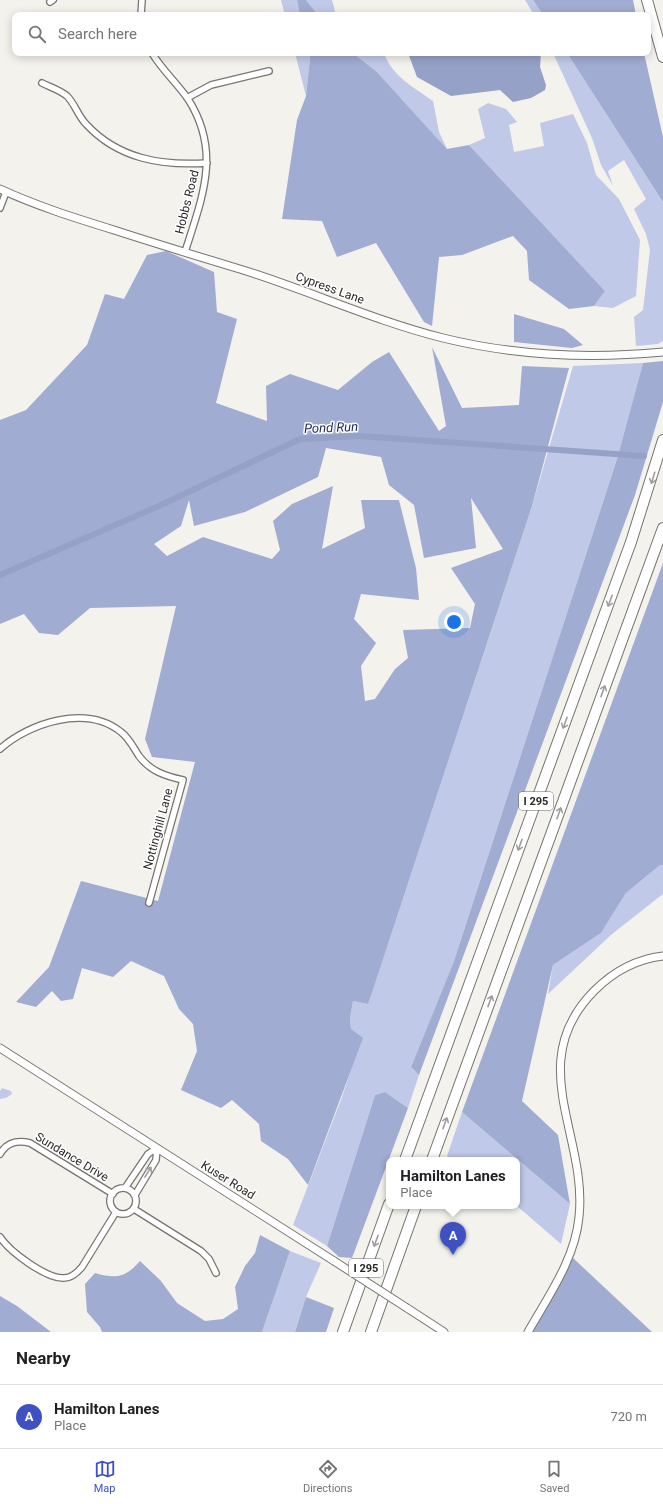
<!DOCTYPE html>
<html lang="en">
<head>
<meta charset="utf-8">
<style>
  body { margin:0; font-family:Roboto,sans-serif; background:#f2f2f2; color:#202124 }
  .you { position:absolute; left:454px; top:622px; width:14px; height:14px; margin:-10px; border:3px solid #fff; border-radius:50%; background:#1a73e8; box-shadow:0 0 0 6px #1a73e833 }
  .badge { display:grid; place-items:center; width:26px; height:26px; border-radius:50%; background:#3f50c3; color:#fff; font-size:13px; font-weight:700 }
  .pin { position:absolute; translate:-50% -33px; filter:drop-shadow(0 1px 2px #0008) }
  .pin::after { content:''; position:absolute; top:21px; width:14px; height:12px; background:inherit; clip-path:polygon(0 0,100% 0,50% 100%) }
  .popup { position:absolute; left:386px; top:1157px; width:134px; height:52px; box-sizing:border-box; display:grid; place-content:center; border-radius:8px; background:#fff; filter:drop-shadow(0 1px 3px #0005); font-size:13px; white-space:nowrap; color:#757577 }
  .popup b { font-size:15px; color:#202124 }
  .popup::after { content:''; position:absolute; left:50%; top:100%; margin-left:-8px; border:8px solid transparent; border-top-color:#fff }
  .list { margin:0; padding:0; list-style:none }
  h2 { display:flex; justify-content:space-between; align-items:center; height:52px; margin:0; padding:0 16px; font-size:17px }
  h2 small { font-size:13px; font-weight:400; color:#757577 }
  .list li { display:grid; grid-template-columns:26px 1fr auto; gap:12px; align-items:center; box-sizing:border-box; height:64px; padding:0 16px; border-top:1px solid #e0e0e0 }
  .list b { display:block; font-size:15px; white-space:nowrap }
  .list p { margin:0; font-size:13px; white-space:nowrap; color:#757577 }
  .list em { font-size:13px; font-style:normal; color:#757577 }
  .icon { flex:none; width:22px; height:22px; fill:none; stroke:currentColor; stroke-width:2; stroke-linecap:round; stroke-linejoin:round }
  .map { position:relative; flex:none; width:663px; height:1332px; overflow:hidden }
  .search { position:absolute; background:#fff; box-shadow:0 2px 10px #0003; left:12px; right:12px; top:12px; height:44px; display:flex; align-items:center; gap:10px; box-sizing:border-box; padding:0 14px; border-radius:8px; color:#757577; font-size:15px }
  .sheet { height:116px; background:#fff }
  nav { display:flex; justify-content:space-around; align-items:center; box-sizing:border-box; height:56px; border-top:1px solid #e0e0e0; background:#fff; font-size:11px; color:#757577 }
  nav a { display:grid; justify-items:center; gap:2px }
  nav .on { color:#3f50c3 }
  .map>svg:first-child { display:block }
</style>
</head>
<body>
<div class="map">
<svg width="663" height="1332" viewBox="0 0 663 1332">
  <rect width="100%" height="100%" fill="#f3f2ec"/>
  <path fill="#c0c9e7" d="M281,0H297L300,15H285Z
    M306,0H332L336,15H318Z
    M525,0H533L543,15H534Z
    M295,53H308L310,58L306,96Z
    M353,53H384C392,76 413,87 433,101L439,132L447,149L377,72Z
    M553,53H567L663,202V341L658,344L636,346L634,317L643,310L650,250L646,234L634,209L646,199L624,160L608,171L613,186L601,165L592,138Z
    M488,103L506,109L517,122L509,125L514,152L544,146L540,123L573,114L587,143L596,175L619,199L640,240L636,296L613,308L594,306L605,291L469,145L485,138L478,109Z
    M643,363L617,459L454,961L411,1067L419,1075L408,1108L385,1092L375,1095L327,1246L293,1225L342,1097L354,1060L350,1018L353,1001L368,1004L372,993L532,506L573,366Z
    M660,865H663V894L612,934L548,994L553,965L601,933L626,893Z
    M2,1088L11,1091L12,1094L6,1098L0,1099V1091Z
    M462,1112L570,1204L561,1244L517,1206V1160H453L447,1156Z
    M290,1251L321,1263L306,1297L295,1332H262Z"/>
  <path fill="#a0acd2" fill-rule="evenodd" d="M297,0H306L318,15H300Z
    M533,0H633L636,15H543Z
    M308,53H353L377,72L447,149L469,145L605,291L594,306L569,309L529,280L527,251L513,236L462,255L439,257L432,326L424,322L376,243L337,257L322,221L282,219L297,120L306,96L310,58Z
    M567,53H644L663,137V202Z
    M166,251L214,272L217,312L237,319L216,403L267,421L266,386L290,374L338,390L372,362L389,352L439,431L446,426L432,347L462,408L519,405L522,366L569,368L532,506L372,993L368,1004L353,1001L350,1018L351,1029L363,1038L308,1185L288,1159L261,1141L259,1124L232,1100L221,1108L181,1090L197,1051L193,1024L179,1009L164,976L131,961L113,977L82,968L73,999L61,1001L52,991L36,1007L16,1002L49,967L81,881L158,901L195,762L152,757L145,739L176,606L90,608L58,635L39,633L24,614L0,624V420L26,410L87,345L105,294L124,299L147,255ZM326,448L381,457L389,485L414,505L424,558L476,548L471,498L503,549L451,568L475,604L470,628L403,630L408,658L395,669L375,699L365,701L361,666L376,643L354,619L361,594L419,600L416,568L399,500H361L365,528L322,549L333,486L292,504L273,521L280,550L272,559L203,537L167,556L154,544L181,526L189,500L194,526L245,512L318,477Z
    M514,314L564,329L583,345L572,348L514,342Z
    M663,361V402L635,495L419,1075L411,1067L454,961L617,459L643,363Z
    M663,563V865H660L626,893L601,933L553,965L522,1101L558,1135L570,1204L462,1112Z
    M385,1092L408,1108L352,1258L339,1257L327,1246L375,1095Z
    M260,1235L290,1251L262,1332H102L100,1327L87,1312L85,1284L95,1273C116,1279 125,1278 140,1261L161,1281L177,1303L205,1321L223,1319L238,1309L235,1287L245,1266L255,1253Z
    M573,1258L652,1332H532Z
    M0,1296L17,1306L51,1332H0Z
    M306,1297L334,1308L326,1332H295Z"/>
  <path fill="#95a1c7" d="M408,53H541L540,67L546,85L545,90L531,98L513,102L500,90L451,96L417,77Z"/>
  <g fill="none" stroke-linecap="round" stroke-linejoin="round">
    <path stroke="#95a1c7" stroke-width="6" d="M0,575L159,506L300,439L359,436L644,456"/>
    <defs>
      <path id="minor" d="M50,2L53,0
        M141,15L142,0
        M152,53C162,70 177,83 188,99C222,152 202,198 185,252
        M42,83C50,87 60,90 67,96C75,104 78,116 86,124C118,159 162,166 207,163
        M187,98L211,85L269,71
        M0,208L6,192
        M0,749C29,723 86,704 121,732C129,738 133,747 139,756C150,771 165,776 183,780L149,903
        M0,1154C7,1142 17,1140 30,1143L113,1194
        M125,1188L148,1154L157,1148
        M110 1201a13 13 0 1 1 26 0a13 13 0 1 1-26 0Z
        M135,1195L156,1160L157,1148
        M134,1209L201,1251L209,1259L216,1273
        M0,1237C9,1251 46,1279 64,1278C71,1278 77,1273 82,1267L116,1212"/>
      <path id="tertiary" d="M0,189C37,206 75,218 114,230C157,244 200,257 243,270C310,291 375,321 443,338C516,356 589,359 663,352
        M0,1048L334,1261
        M407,1308L444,1332
        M528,1332C549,1295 575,1259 579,1217C588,1136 523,1063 594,991C613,972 637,959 663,956"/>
      <path id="motorway" d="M647,0L663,57
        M405,1160L631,542L663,440
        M432,1160L663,528
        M343,1332L389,1204
        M371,1332L416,1206"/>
    </defs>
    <use href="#minor" stroke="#75746f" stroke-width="8"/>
    <use href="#tertiary" stroke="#75746f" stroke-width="9"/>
    <use href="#motorway" stroke="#75746f" stroke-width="12"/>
    <use href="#minor" stroke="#fff" stroke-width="5.5"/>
    <use href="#tertiary" stroke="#fff" stroke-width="7"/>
    <use href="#motorway" stroke="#fff" stroke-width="10"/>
    <defs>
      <path id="tertiary-bridge" d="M334,1261L407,1308"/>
    </defs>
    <use href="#tertiary-bridge" stroke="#75746f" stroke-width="9" stroke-linecap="butt"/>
    <use href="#tertiary-bridge" stroke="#fff" stroke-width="7"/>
  </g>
  <defs><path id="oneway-shaft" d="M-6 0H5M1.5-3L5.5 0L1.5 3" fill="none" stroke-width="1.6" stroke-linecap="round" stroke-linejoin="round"/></defs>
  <g stroke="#9f9e9d">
    <use href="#oneway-shaft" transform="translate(653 478) rotate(107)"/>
    <use href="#oneway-shaft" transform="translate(610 601) rotate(110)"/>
    <use href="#oneway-shaft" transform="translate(603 691) rotate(-70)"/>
    <use href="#oneway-shaft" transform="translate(565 723) rotate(110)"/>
    <use href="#oneway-shaft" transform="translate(559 813) rotate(-70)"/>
    <use href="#oneway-shaft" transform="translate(520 845) rotate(110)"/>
    <use href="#oneway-shaft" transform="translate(490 1001) rotate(-70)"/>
    <use href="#oneway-shaft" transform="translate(445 1123) rotate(-70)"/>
    <use href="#oneway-shaft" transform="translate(148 1172) rotate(-58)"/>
    <use href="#oneway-shaft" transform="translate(376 1241) rotate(110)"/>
  </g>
  <g text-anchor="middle" stroke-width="3" stroke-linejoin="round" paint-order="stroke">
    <g fill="#fff" stroke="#696867" stroke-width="1">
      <rect x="519" y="792" width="34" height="18" rx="3"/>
      <rect x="349" y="1259" width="34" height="18" rx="3"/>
    </g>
    <g font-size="11" font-weight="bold" fill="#292826">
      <text x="536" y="805">I 295</text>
      <text x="366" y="1272">I 295</text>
    </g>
    <g font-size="12" fill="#292826" stroke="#fff">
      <text transform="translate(187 202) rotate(-76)" y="4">Hobbs Road</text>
      <text transform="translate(330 288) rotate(20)" y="4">Cypress Lane</text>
      <text transform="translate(158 829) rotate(-75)" y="4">Nottinghill Lane</text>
      <text transform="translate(72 1157) rotate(31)" y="4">Sundance Drive</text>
      <text transform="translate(228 1180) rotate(32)" y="4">Kuser Road</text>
    </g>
    <g font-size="13" font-style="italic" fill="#1e2757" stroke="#fff">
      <text transform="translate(331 427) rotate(-2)" y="5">Pond Run</text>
    </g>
  </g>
</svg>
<div class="you"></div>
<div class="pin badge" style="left:453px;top:1255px">A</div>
<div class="popup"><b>Hamilton Lanes</b>Place</div>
<div class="search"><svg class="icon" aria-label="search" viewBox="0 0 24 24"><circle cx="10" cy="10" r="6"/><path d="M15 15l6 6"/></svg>Search here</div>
</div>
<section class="sheet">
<h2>Nearby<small></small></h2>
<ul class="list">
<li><span class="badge">A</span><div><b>Hamilton Lanes</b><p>Place</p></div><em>720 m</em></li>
</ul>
</section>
<nav>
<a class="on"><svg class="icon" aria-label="map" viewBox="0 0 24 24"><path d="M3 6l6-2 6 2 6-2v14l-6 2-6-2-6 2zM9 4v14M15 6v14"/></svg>Map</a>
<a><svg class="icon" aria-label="directions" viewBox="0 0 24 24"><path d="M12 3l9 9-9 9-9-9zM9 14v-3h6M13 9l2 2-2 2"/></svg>Directions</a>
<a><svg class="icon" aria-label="saved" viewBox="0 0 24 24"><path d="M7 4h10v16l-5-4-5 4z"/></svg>Saved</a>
</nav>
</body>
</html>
